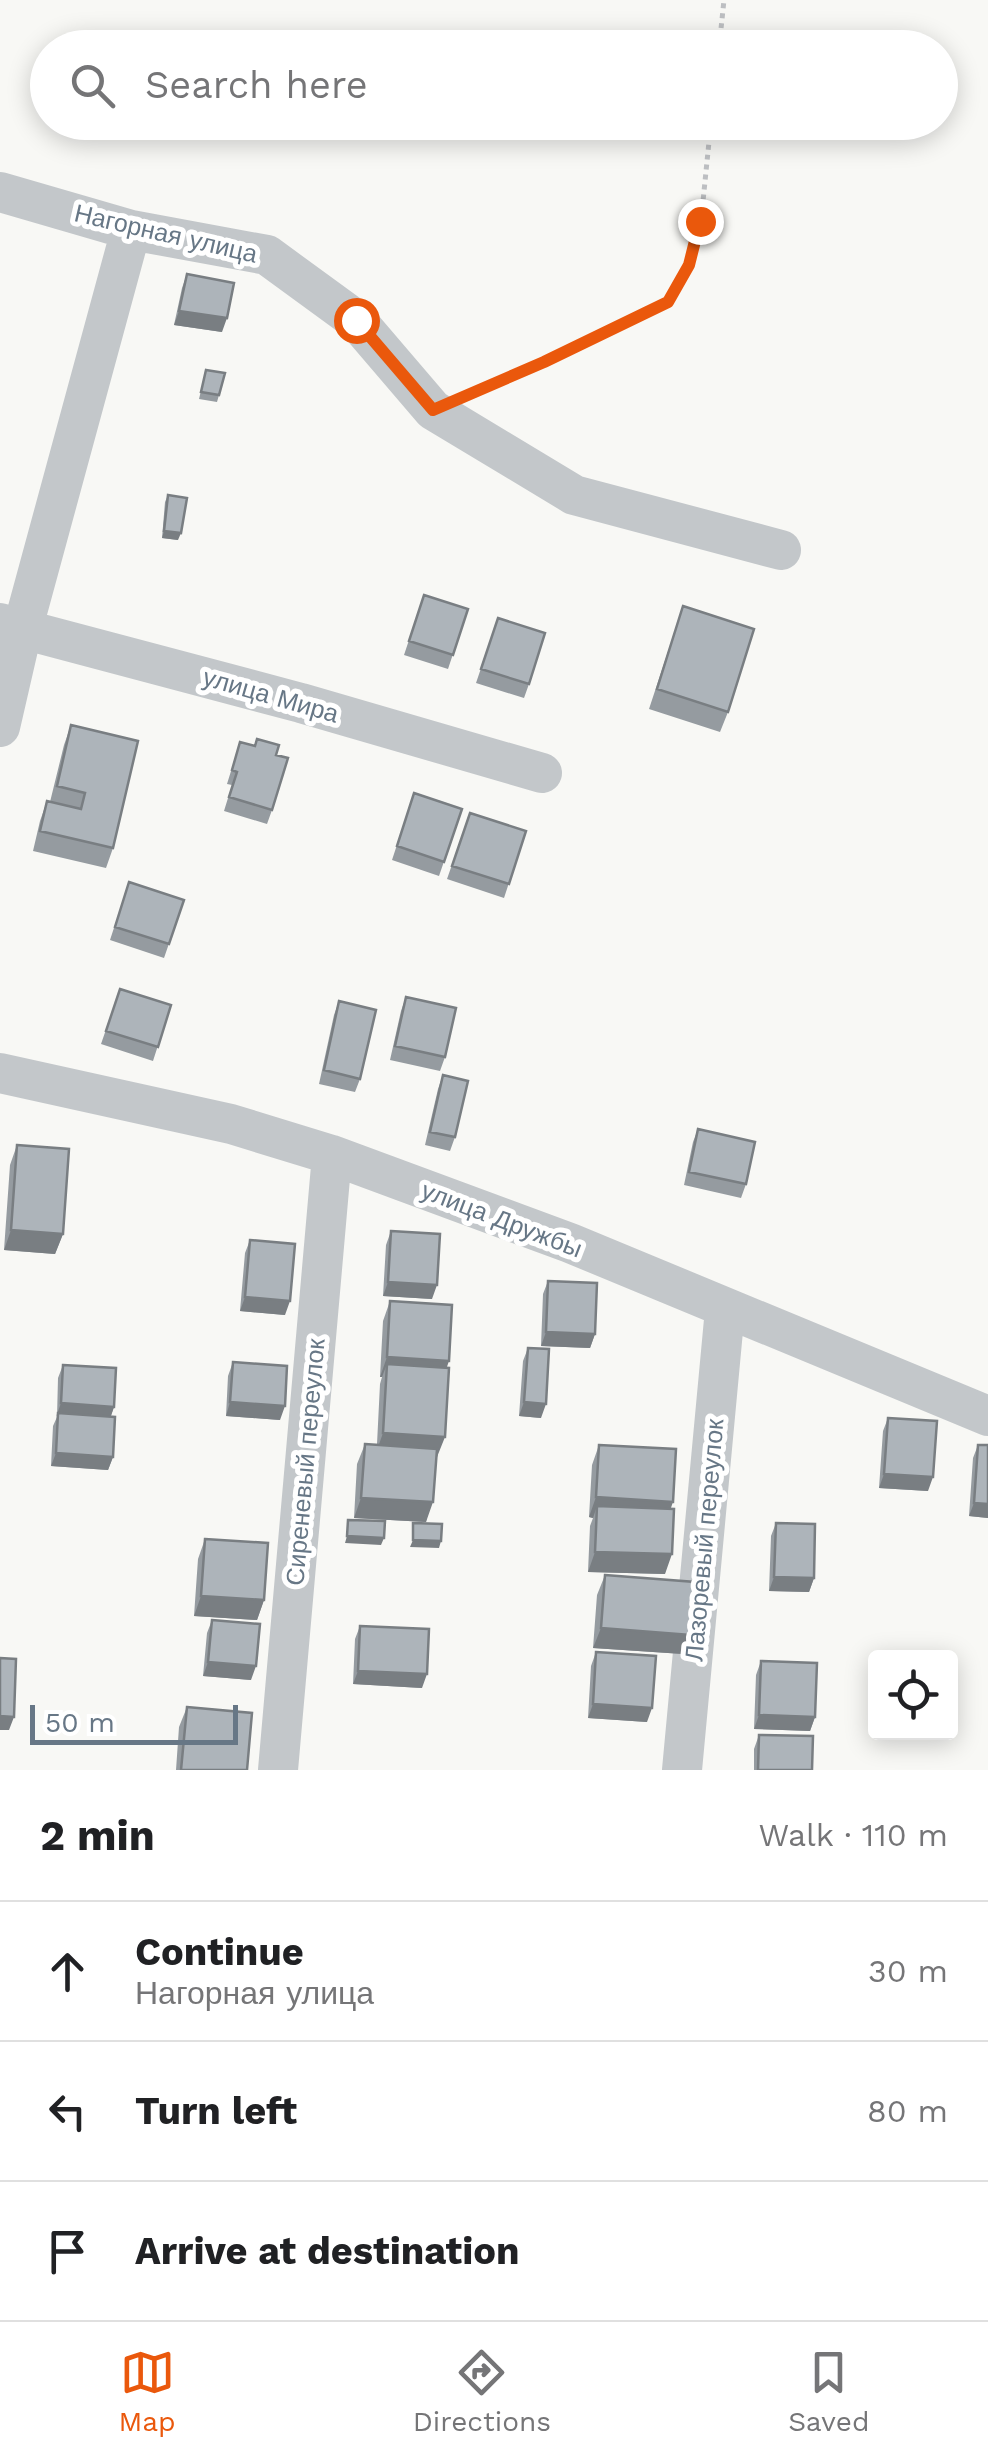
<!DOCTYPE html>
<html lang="en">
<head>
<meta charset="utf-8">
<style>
  body { margin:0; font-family:"Work Sans",sans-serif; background:#f2f2f2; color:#202124 }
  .controls { position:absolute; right:30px; bottom:30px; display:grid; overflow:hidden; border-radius:10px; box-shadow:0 5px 25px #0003 }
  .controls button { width:90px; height:90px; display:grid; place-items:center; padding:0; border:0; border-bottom:2px solid #e0e0e0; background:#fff; color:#202124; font:50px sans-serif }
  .scale { position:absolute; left:30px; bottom:25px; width:208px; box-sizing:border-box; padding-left:10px; border:5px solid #677786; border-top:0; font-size:28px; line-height:35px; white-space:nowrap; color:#677786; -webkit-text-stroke:8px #fff; paint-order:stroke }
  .stop { position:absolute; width:30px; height:30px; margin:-22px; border:8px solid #ea580c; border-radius:50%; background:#fff }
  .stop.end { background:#ea580c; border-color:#fff; box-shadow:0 2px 10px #0008 }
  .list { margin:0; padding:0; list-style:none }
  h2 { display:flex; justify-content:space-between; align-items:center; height:130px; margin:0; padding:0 40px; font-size:42px }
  h2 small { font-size:32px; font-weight:400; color:#757577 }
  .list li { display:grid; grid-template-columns:65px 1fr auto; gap:30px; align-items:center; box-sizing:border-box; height:140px; padding:0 40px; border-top:2px solid #e0e0e0 }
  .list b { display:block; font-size:38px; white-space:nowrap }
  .list p { margin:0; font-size:32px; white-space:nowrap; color:#757577 }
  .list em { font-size:32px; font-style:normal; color:#757577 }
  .icon { flex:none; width:55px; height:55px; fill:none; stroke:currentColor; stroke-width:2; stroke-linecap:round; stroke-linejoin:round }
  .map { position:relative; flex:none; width:988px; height:1770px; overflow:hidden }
  .search { position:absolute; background:#fff; box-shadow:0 5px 25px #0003; left:30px; right:30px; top:30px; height:110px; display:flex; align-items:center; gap:25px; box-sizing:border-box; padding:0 35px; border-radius:55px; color:#757577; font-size:38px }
  .sheet { height:550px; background:#fff }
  nav { display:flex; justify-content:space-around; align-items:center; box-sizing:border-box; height:140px; border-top:2px solid #e0e0e0; background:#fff; font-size:28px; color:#757577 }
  nav a { display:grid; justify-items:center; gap:5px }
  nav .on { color:#ea580c }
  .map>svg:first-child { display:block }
</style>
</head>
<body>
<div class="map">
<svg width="988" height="1770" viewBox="0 0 988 1770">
  <rect width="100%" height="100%" fill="#f8f8f5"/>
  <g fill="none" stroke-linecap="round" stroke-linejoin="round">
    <path stroke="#bdbfc2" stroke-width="5" stroke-dasharray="5 5" stroke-linecap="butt" d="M719,48L724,0
      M469,395L544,363L669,302L689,265L701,221L711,122"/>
    <path stroke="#c3c7ca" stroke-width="40" d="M0,192L131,230L267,255L356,320L433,410L574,495L781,550
      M0,623L301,703L542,773
      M0,727L23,627L131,230
      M0,1073L231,1124L332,1155L570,1243L988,1416
      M278,1770L332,1155
      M682,1770L725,1309"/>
  </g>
  <path fill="#959ba0" d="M187,274L222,332L174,325L182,288Z
    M206,370L219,395L217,402L199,399Z
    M168,495L178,540L162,538L165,502Z
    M424,595L468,609L448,669L404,655Z
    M683,606L728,712L720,732L649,709Z
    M498,618L529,684L524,698L476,683Z
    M71,725L113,848L106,868L33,851L40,821L47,801L50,802L64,745Z
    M240,742L276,755L272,810L267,824L224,811L232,785L227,784Z
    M414,793L462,809L439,876L392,860Z
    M470,813L526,831L504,898L447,879Z
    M129,882L184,900L164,958L110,940Z
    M120,989L171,1005L153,1061L101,1044Z
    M406,997L445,1057L440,1071L390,1060L401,1011Z
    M339,1001L360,1079L355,1092L319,1084L334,1015Z
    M443,1075L455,1137L450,1151L425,1145L438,1089Z
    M698,1129L746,1184L741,1198L684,1185L693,1142Z
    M17,1145L63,1234L55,1254L4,1250L10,1165Z
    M391,1231L432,1299L383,1296L386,1245Z
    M250,1240L285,1315L240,1311L245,1253Z
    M548,1281L595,1334L590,1348L541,1346L543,1294Z
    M390,1301L447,1368L437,1457L426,1522L354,1518L357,1464L365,1444H377L380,1384L382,1377H380L383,1321Z
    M528,1348L541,1418L519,1416L523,1361Z
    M233,1362L280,1420L226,1416L228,1376Z
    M63,1365L114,1407L111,1416L113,1457L108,1470L51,1466L53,1426L57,1417L58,1378Z
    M888,1418L928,1491L879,1488L883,1431Z
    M599,1445L671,1509L665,1574L588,1572L590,1526L593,1518L589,1517L592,1465Z
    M978,1445L988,1518L969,1516L973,1458Z
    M776,1523L814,1578L809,1592L769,1591L771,1536Z
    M205,1539L264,1600L257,1620L194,1616L198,1559Z
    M605,1575L691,1635L683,1654L593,1648L597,1595Z
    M212,1620L251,1680L203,1676L207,1633Z
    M360,1626L422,1688L353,1684L355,1639Z
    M596,1652L647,1722L588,1718L591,1666Z
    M761,1661L815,1717L810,1731L754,1729L756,1675Z
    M187,1707L247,1770H176L179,1727Z
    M759,1735L812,1770H754V1749Z"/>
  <path fill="#797e82" d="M179,311L227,318L222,332L174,325Z
    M164,531L181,533L178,540L162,538Z
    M11,1230L63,1234L55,1254L4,1250Z
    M388,1282L437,1285L432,1299L383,1296Z
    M245,1297L290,1301L285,1315L240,1311Z
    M546,1332L595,1334L590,1348L541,1346Z
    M387,1357L449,1361L442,1381L387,1364L382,1377H380Z
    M230,1402L285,1406L280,1420L226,1416Z
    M524,1402L546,1404L541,1418L519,1416Z
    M61,1403L114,1407L109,1421L58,1413L56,1417Z
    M383,1433L445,1437L437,1457L376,1453Z
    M56,1453L113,1457L108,1470L51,1466Z
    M884,1474L933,1477L928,1491L879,1488Z
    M596,1497L673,1502L666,1522L597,1506L593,1518L589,1517Z
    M361,1498L433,1502L426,1522L354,1518Z
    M974,1503L988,1504V1518L969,1516Z
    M347,1536L384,1538L381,1545L345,1543Z
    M413,1540L441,1541L439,1548L410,1547Z
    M595,1552L672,1554L665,1574L588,1572Z
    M774,1577L814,1578L809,1592L769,1591Z
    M201,1596L264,1600L257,1620L194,1616Z
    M601,1628L691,1635L683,1654L593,1648Z
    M208,1662L256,1666L251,1680L203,1676Z
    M358,1671L427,1674L422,1688L353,1684Z
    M593,1704L652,1708L647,1722L588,1718Z
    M759,1715L815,1717L810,1731L754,1729Z
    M0,1716L14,1717L9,1730H0Z"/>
  <path fill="#adb4ba" stroke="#797e82" stroke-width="2.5" d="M187,274L234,283L227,318L179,311Z
    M206,370L225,373L219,395L201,392Z
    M168,495L187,498L181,533L164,531Z
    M424,595L468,609L453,655L409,641Z
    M683,606L754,629L728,712L657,689Z
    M498,618L545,633L529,684L481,669Z
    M71,725L138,741L113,848L40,831L47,801L81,809L85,793L57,786Z
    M257,739L279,745L276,755L288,758L272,810L229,797L237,772L232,770L240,742L255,746Z
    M414,793L462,809L444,862L397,846Z
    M470,813L526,831L509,884L452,866Z
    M129,882L184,900L169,944L115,927Z
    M120,989L171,1005L158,1047L106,1031Z
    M406,997L456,1008L445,1057L395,1046Z
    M339,1001L376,1010L360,1079L324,1070Z
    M443,1075L468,1081L455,1137L430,1132Z
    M698,1129L755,1142L746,1184L689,1172Z
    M17,1145L69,1149L63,1234L11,1230Z
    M391,1231L440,1234L437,1285L388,1282Z
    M250,1240L295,1244L290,1301L245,1297Z
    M548,1281L597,1283L595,1334L546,1332Z
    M390,1301L452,1305L449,1361L387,1357Z
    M528,1348L549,1349L546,1404L524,1402Z
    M233,1362L287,1366L285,1406L230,1402Z
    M387,1364L449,1368L445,1437L383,1433Z
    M63,1365L116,1368L114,1407L61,1403Z
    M58,1413L115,1417L113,1457L56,1453Z
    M888,1418L937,1421L933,1477L884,1474Z
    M365,1444L437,1449L433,1502L361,1498Z
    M599,1445L676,1449L673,1502L596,1497Z
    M978,1445H988V1504L974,1503Z
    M597,1506L674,1509L672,1554L595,1552Z
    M348,1520L385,1521L384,1538L347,1536Z
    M413,1523L442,1524L441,1541L413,1540Z
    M776,1523L815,1524L814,1578L774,1577Z
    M205,1539L268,1543L264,1600L201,1596Z
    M605,1575L695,1582L691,1635L601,1628Z
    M212,1620L260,1624L256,1666L208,1662Z
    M360,1626L429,1629L427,1674L358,1671Z
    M596,1652L656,1656L652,1708L593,1704Z
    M0,1658L16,1659L14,1717L0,1716Z
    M761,1661L817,1663L815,1717L759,1715Z
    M187,1707L252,1713L247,1770H181Z
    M759,1735L813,1736L812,1770H758Z"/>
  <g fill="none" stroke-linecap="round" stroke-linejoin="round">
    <path stroke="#ea580c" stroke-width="12" d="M356,320L433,410L544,362L668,302L689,265L700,221"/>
  </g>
  <g text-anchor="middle" stroke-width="10" stroke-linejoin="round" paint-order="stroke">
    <g font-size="25" fill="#677786" stroke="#fff">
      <text transform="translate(166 233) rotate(13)" y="9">Нагорная улица</text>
      <text transform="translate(271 695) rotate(16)" y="9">улица Мира</text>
      <text transform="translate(502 1219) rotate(21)" y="9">улица Дружбы</text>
      <text transform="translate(305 1462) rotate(-85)" y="9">Сиреневый переулок</text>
      <text transform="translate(704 1540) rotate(-85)" y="9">Лазоревый переулок</text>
    </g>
  </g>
</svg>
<div class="controls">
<button><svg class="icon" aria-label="locate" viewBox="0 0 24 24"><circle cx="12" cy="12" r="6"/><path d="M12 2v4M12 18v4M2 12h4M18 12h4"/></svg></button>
</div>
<div class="scale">50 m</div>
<div class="stop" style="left:356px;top:320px"></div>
<div class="stop end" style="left:700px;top:221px"></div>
<div class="search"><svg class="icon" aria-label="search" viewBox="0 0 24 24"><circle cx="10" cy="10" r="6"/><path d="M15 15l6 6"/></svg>Search here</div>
</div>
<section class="sheet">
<h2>2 min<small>Walk · 110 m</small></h2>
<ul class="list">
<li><svg class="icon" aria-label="ahead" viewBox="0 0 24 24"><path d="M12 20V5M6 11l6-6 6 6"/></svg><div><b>Continue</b><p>Нагорная улица</p></div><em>30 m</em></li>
<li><svg class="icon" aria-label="left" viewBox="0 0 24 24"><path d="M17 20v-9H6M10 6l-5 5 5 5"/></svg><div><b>Turn left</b></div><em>80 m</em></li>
<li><svg class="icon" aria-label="arrive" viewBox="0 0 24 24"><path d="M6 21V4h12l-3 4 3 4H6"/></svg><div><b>Arrive at destination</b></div></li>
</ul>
</section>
<nav>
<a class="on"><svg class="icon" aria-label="map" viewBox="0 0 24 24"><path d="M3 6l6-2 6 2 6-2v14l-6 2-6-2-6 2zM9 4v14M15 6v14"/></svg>Map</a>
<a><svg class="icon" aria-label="directions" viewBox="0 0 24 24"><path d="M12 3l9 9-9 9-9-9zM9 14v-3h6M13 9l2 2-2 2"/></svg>Directions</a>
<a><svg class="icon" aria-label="saved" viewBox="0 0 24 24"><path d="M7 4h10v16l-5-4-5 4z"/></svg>Saved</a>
</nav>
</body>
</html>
